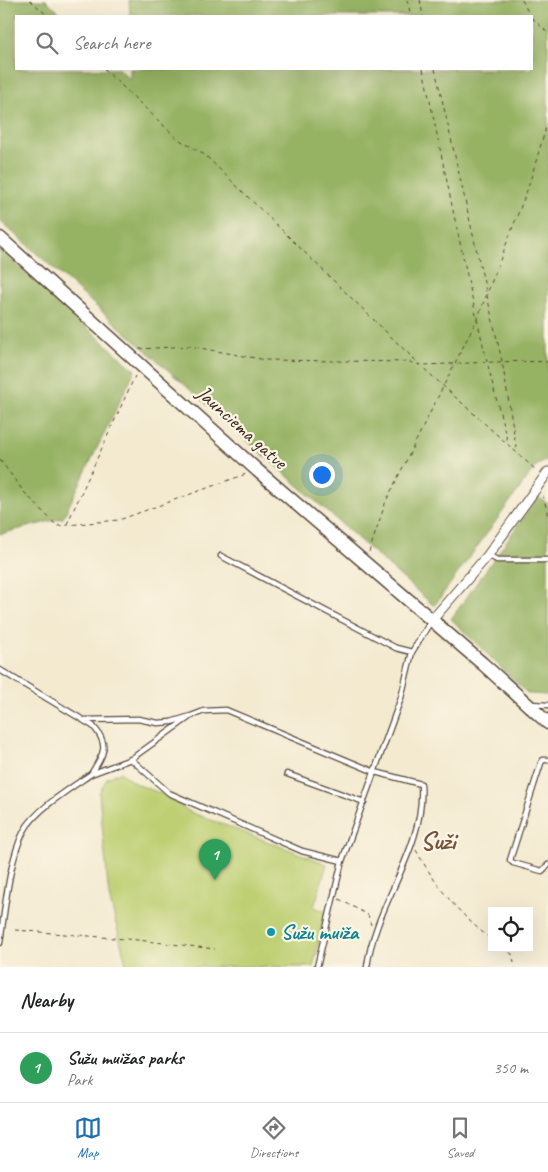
<!DOCTYPE html>
<html lang="en">
<head>
<meta charset="utf-8">
<style>
  body { margin:0; font-family:Caveat,sans-serif; background:#f6f6f6; color:#202124 }
  .controls { position:absolute; right:15px; bottom:15px; display:grid; overflow:hidden; border-radius:0px; box-shadow:0 5px 20px #0002 }
  .controls button { width:45px; height:45px; display:grid; place-items:center; padding:0; border:0; border-bottom:1px solid #e0e0e0; background:#fff; color:#202124; font:25px sans-serif }
  .you { position:absolute; left:321px; top:474px; width:18px; height:18px; margin:-12px; border:4px solid #fff; border-radius:50%; background:#1a73e8; box-shadow:0 0 0 8px #1a73e833 }
  .badge { display:grid; place-items:center; width:32px; height:32px; border-radius:50%; background:#1f6fb2; color:#fff; font-size:16px; font-weight:700 }
  .pin { position:absolute; translate:-50% -41px; filter:drop-shadow(0 1px 2px #0008) }
  .pin::after { content:''; position:absolute; top:26px; width:18px; height:15px; background:inherit; clip-path:polygon(0 0,100% 0,50% 100%) }
  .list { margin:0; padding:0; list-style:none }
  h2 { display:flex; justify-content:space-between; align-items:center; height:65px; margin:0; padding:0 20px; font-size:21px }
  h2 small { font-size:16px; font-weight:400; color:#757577 }
  .list li { display:grid; grid-template-columns:32px 1fr auto; gap:15px; align-items:center; box-sizing:border-box; height:70px; padding:0 20px; border-top:1px solid #e0e0e0 }
  .list b { display:block; font-size:19px; white-space:nowrap }
  .list p { margin:0; font-size:16px; white-space:nowrap; color:#757577 }
  .list em { font-size:16px; font-style:normal; color:#757577 }
  .icon { flex:none; width:28px; height:28px; fill:none; stroke:currentColor; stroke-width:2; stroke-linecap:round; stroke-linejoin:round }
  .map { position:relative; flex:none; width:548px; height:967px; overflow:hidden }
  .search { position:absolute; background:#fff; box-shadow:0 5px 20px #0002; left:15px; right:15px; top:15px; height:55px; display:flex; align-items:center; gap:12px; box-sizing:border-box; padding:0 18px; border-radius:0px; color:#757577; font-size:19px }
  .sheet { height:135px; background:#fff }
  nav { display:flex; justify-content:space-around; align-items:center; box-sizing:border-box; height:70px; border-top:1px solid #e0e0e0; background:#fff; font-size:14px; color:#757577 }
  nav a { display:grid; justify-items:center; gap:2px }
  nav .on { color:#1f6fb2 }
  .map>svg:first-child { display:block }
</style>
</head>
<body>
<div class="map">
<svg width="548" height="967" viewBox="0 0 548 967">
  <rect width="100%" height="100%" fill="#fcf5e5"/>
  <filter id="ink" filterUnits="userSpaceOnUse"><feTurbulence type="fractalNoise" baseFrequency=".02" numOctaves="2"/><feDisplacementMap in="SourceGraphic" scale="10" xChannelSelector="R" yChannelSelector="G"/><feConvolveMatrix kernelMatrix="1 2 1 2 8 2 1 2 1" color-interpolation-filters="sRGB"/></filter>
  <filter id="wash" filterUnits="userSpaceOnUse"><feTurbulence type="fractalNoise" baseFrequency=".0096" numOctaves="4" result="noise"/><feDisplacementMap in="SourceGraphic" scale="20" xChannelSelector="R" yChannelSelector="G"/><feGaussianBlur stdDeviation="1.12" result="paint"/><feColorMatrix in="noise" values="0 0 0 0 0 0 0 0 0 0 0 0 0 0 0 0 0 1.4 0 .05"/><feComposite in="paint" operator="in"/></filter>
  <g filter="url(#wash)">
    <rect width="100%" height="100%" fill="#f3ead0"/>
    <path fill="#bdcf72" stroke="#7c7c48" d="M120,772L134,783L162,794L190,812L327,864L314,907L325,911L313,967H127L109,896L99,793L107,778Z"/>
    <path fill="#96b264" stroke="#686e41" d="M0,0H46L63,16H16V69H119L130,79V69H532V16H130L129,0H548V459L536,466L434,606L0,221Z
      M0,250L135,370L63,518L0,534Z
      M538,497L548,504V695L528,694L451,619Z"/>
  </g>
  <g filter="url(#ink)">
    <g fill="none" stroke-linecap="round" stroke-linejoin="round">
      <defs>
        <path id="service" d="M488,555L497,560H548
          M221,556L396,648L412,652
          M0,670L93,726C110,745 104,754 91,774L131,759L191,716L171,722L158,723L138,719L83,720
          M530,704L548,705
          M191,716L204,711L226,710L375,772L421,784C426,849 375,903 367,967
          M131,759L169,793L302,851L342,861
          M548,760H543L541,763L510,860L513,863L542,871L548,865
          M287,774L364,802
          M0,943C5,909 9,860 24,831C35,810 72,787 91,774
          M317,967L342,861L401,698L412,652L431,621"/>
        <path id="minor" d="M432,620L488,555L548,472"/>
        <path id="secondary" d="M0,238L258,471L483,664L548,723"/>
      </defs>
      <use href="#service" stroke="#574739" stroke-width="7"/>
      <use href="#minor" stroke="#574739" stroke-width="11"/>
      <use href="#secondary" stroke="#574739" stroke-width="15"/>
      <path stroke="#574739" stroke-width="1" stroke-dasharray="4 4" stroke-linecap="butt" d="M30,0L48,16
        M407,0L411,16
        M420,0L423,16
        M522,0L530,16
        M532,18L548,33
        M104,69L178,139L205,155L420,365L537,471
        M423,69C450,193 474,319 508,443
        M435,69L502,361L517,452
        M139,349L189,346L266,360L410,362L420,365C463,364 505,360 548,362
        M0,460L24,492L57,526L119,520L246,474
        M543,495L548,516
        M67,524L135,376
        M369,552L386,501L478,317L528,188L548,121
        M416,850C437,888 458,913 492,940
        M339,899L368,915L371,925
        M15,930L138,940L215,949
        M503,948L512,954L515,967"/>
      <use href="#service" stroke="#fff" stroke-width="4.5"/>
      <use href="#minor" stroke="#fff" stroke-width="9"/>
      <use href="#secondary" stroke="#fff" stroke-width="12"/>
    </g>
  </g>
  <circle fill="#0f9aa8" stroke="#fcf5e5" stroke-width="2" cx="271" cy="932" r="5"/>
  <g text-anchor="middle" stroke-width="4.5" stroke-linejoin="round" paint-order="stroke">
    <g font-size="21" fill="#3b2a1e" stroke="#fcf5e5">
      <text transform="translate(242 427) rotate(42)" y="7">Jaunciema gatve</text>
    </g>
    <g font-size="21" font-weight="bold" fill="#0d838f" stroke="#fcf5e5" text-anchor="start">
      <text x="281" y="939">Sužu muiža</text>
    </g>
    <g font-size="26" font-weight="bold" fill="#75533c" stroke="#fcf5e5">
      <text x="438" y="849">Suži</text>
    </g>
  </g>
</svg>
<div class="controls">
<button><svg class="icon" aria-label="locate" viewBox="0 0 24 24"><circle cx="12" cy="12" r="6"/><path d="M12 2v4M12 18v4M2 12h4M18 12h4"/></svg></button>
</div>
<div class="you"></div>
<div class="pin badge" style="left:215px;top:880px;background:#2e9e5b">1</div>
<div class="search"><svg class="icon" aria-label="search" viewBox="0 0 24 24"><circle cx="10" cy="10" r="6"/><path d="M15 15l6 6"/></svg>Search here</div>
</div>
<section class="sheet">
<h2>Nearby<small></small></h2>
<ul class="list">
<li><span class="badge" style="background:#2e9e5b">1</span><div><b>Sužu muižas parks</b><p>Park</p></div><em>350 m</em></li>
</ul>
</section>
<nav>
<a class="on"><svg class="icon" aria-label="map" viewBox="0 0 24 24"><path d="M3 6l6-2 6 2 6-2v14l-6 2-6-2-6 2zM9 4v14M15 6v14"/></svg>Map</a>
<a><svg class="icon" aria-label="directions" viewBox="0 0 24 24"><path d="M12 3l9 9-9 9-9-9zM9 14v-3h6M13 9l2 2-2 2"/></svg>Directions</a>
<a><svg class="icon" aria-label="saved" viewBox="0 0 24 24"><path d="M7 4h10v16l-5-4-5 4z"/></svg>Saved</a>
</nav>
</body>
</html>
